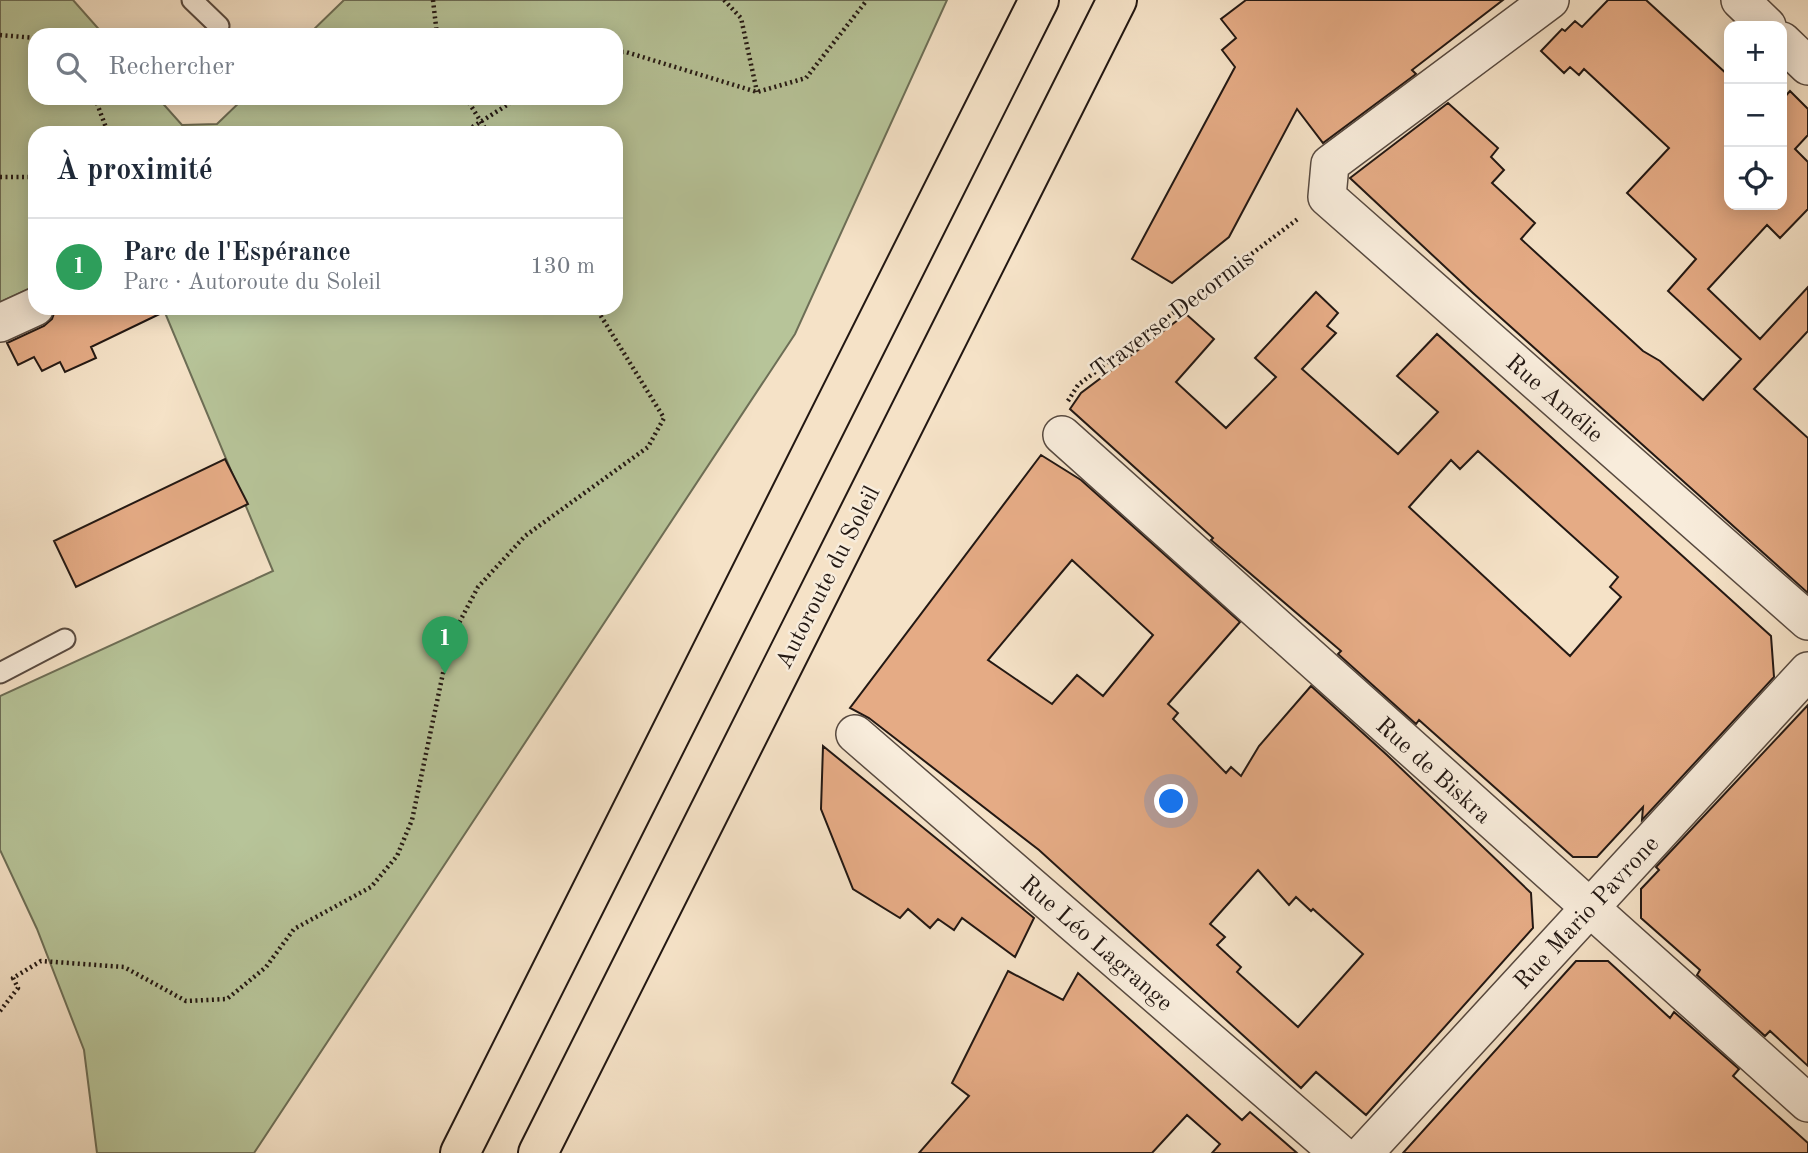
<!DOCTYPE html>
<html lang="fr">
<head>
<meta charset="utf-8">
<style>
  body { margin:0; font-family:"Old Standard TT",serif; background:#f6f6f7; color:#1f2937 }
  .controls { position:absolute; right:21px; top:21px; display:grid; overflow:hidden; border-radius:14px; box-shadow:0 4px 18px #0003 }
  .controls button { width:63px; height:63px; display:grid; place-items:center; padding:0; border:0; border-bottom:2px solid #e0e1e3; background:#fff; color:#1f2937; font:35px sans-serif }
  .you { position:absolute; left:1172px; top:802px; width:24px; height:24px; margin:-18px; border:5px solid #fff; border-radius:50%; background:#1a73e8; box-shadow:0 0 0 10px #1a73e833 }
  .badge { display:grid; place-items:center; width:46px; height:46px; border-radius:50%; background:#8f2418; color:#fff; font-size:23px; font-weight:700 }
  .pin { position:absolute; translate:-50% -58px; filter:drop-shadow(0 2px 4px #0008) }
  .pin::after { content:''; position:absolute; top:37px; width:24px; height:21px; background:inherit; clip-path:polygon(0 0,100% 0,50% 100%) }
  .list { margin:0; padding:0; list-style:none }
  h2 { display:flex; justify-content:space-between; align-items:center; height:91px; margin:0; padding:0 28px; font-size:30px }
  h2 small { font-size:23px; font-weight:400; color:#747a83 }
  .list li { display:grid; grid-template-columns:46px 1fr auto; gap:21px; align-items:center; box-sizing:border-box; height:98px; padding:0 28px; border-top:2px solid #e0e1e3 }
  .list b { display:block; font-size:26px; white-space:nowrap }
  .list p { margin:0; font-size:23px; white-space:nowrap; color:#747a83 }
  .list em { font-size:23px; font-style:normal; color:#747a83 }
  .icon { flex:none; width:38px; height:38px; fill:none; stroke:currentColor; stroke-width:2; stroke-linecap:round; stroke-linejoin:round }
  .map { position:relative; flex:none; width:1808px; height:1153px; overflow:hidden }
  .search { position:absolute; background:#fff; box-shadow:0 4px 18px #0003; left:28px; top:28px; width:595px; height:77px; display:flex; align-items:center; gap:18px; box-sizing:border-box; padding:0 24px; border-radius:21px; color:#747a83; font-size:26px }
  .panel { position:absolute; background:#fff; box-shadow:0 4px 18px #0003; left:28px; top:126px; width:595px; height:189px; border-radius:21px }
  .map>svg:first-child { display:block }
</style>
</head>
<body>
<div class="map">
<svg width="1808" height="1153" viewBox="0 0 1808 1153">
  <rect width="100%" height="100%" fill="#f5e2c7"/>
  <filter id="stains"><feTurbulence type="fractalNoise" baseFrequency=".00286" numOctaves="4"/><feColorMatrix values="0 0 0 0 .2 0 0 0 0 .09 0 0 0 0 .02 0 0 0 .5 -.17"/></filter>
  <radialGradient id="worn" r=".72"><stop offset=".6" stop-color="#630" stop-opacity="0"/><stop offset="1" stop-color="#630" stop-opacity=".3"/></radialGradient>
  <path fill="#b7c499" stroke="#6d6e56" stroke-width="2" d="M0,0H73L104,35H35V98H158L182,125L217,124L244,98H616V35H308L344,0H947L795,334L254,1153H97L84,1050L37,929L0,850V696L273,571L163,308H616V133H35V286L0,302Z"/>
  <path fill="#e5ab85" stroke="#231813" stroke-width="2" fill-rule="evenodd" d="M1246,0H1503L1412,70L1416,74L1323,143L1297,109L1229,237L1172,283L1132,259L1235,67L1222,50L1236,38L1221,19Z
    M1608,0H1646L1729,76V205H1782V100L1790,91L1808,109V135L1795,149L1808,162V209L1780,238L1767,225L1708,289L1760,339L1808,287V331L1754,389L1808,438V593L1473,293L1350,178L1448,103L1498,148L1491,157L1504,170L1492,183L1535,223L1521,239L1643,351L1660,361L1703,400L1741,359L1668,291L1696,259L1627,193L1669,148L1584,69L1579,75L1570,67L1564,73L1541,51L1562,29L1565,31L1575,21L1582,27Z
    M1316,292L1338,313L1327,326L1336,333L1302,369L1398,454L1438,412L1397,376L1437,334L1771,636L1774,677L1642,820L1643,807L1597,857H1573L1419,720L1416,724L1338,654L1341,651L1211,540L1213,538L1070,409L1081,393L1186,314L1214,339L1176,382L1226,428L1276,377L1255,358ZM1478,451L1618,577L1610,587L1621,597L1570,656L1409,507L1451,460L1460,469Z
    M56,308H172L91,347L96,358L65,372L60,362L42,371L34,357L18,365L7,343L44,326L52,319Z
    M1041,455L1081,480L1240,622L1168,704L1178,713L1173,719L1226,773L1231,767L1241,776L1259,746L1311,686L1387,755L1531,893L1533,928L1366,1115L1316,1072L1301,1088L1039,850L869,718L850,708ZM1072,560L1153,635L1103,696L1077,675L1052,704L988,660ZM1258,870L1289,905L1296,897L1311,911L1313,909L1363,954L1298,1027L1237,972L1241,967L1217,945L1225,937L1210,924Z
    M225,459L248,504L76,587L54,541Z
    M1808,705V1066L1770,1031L1765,1036L1697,975L1700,970L1641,918V889L1659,870L1656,867Z
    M823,746L1034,918L1015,957L962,918L954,930L938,919L930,928L908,909L900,918L853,889L821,809Z
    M1576,961H1608L1670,1018L1674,1012L1739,1069L1733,1076L1808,1143V1153H1403Z
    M1008,971L1063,1000L1078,973L1242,1120L1250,1112L1297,1153H1212L1220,1144L1187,1115L1152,1153H919L969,1096L952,1083Z"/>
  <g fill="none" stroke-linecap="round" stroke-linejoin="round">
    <defs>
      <path id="service" d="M192,0L219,26
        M0,673L65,639"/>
      <path id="minor" d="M1550,0L1330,164L1327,197L1808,621
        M1740,0L1767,26
        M1782,41L1808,66
        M0,323L35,307
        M1062,435L1808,1103
        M855,734L1339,1153
        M1364,1153L1808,671"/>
      <path id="motorway" d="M460,1153L1039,0
        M538,1153L1117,0"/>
    </defs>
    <use href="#service" stroke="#584a40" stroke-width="23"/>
    <use href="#minor" stroke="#584a40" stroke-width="40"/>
    <use href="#motorway" stroke="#231813" stroke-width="42"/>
    <path stroke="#231813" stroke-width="4.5" stroke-dasharray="2 3.5" stroke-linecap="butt" d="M433,0L437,35
      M724,0L741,18L757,92
      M0,35L35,38
      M616,52H626L757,92L806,78L867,0
      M95,98L108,133
      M466,98L488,133
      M463,133L518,98
      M0,177H35
      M1068,401L1078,385L1299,218
      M0,1011L18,988L13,978L41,961L124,967L186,1001L227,999L266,967L294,929L371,887L397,856L412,820L450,640L478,587L525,536L648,447L664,418L596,308"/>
    <use href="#service" stroke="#f8ecdb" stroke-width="19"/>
    <use href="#minor" stroke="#f8ecdb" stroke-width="37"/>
    <use href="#motorway" stroke="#f5e2c7" stroke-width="38"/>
  </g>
  <g text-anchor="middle" stroke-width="5" stroke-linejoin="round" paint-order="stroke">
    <g font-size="24" fill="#231813" stroke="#f8ecdb">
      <text transform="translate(1172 314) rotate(-37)" y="8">Traverse Decormis</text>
      <text transform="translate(1555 398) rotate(41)" y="8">Rue Amélie</text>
      <text transform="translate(827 577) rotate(-63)" y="8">Autoroute du Soleil</text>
      <text transform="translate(1434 770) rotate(42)" y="8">Rue de Biskra</text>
      <text transform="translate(1586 912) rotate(-47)" y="8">Rue Mario Pavrone</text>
      <text transform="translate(1097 943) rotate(41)" y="8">Rue Léo Lagrange</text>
    </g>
  </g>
  <rect width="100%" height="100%" filter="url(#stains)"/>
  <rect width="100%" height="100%" fill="url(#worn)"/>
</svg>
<div class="controls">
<button>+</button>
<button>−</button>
<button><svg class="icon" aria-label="locate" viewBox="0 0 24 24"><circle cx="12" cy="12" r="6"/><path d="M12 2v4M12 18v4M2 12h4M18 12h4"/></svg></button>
</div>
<div class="you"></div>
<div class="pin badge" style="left:445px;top:674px;background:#2e9e5b">1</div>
<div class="search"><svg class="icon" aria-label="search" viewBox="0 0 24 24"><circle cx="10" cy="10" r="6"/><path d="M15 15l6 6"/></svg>Rechercher</div>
<section class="panel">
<h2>À proximité<small></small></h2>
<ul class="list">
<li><span class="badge" style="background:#2e9e5b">1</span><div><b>Parc de l'Espérance</b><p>Parc · Autoroute du Soleil</p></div><em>130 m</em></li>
</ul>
</section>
</div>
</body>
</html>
